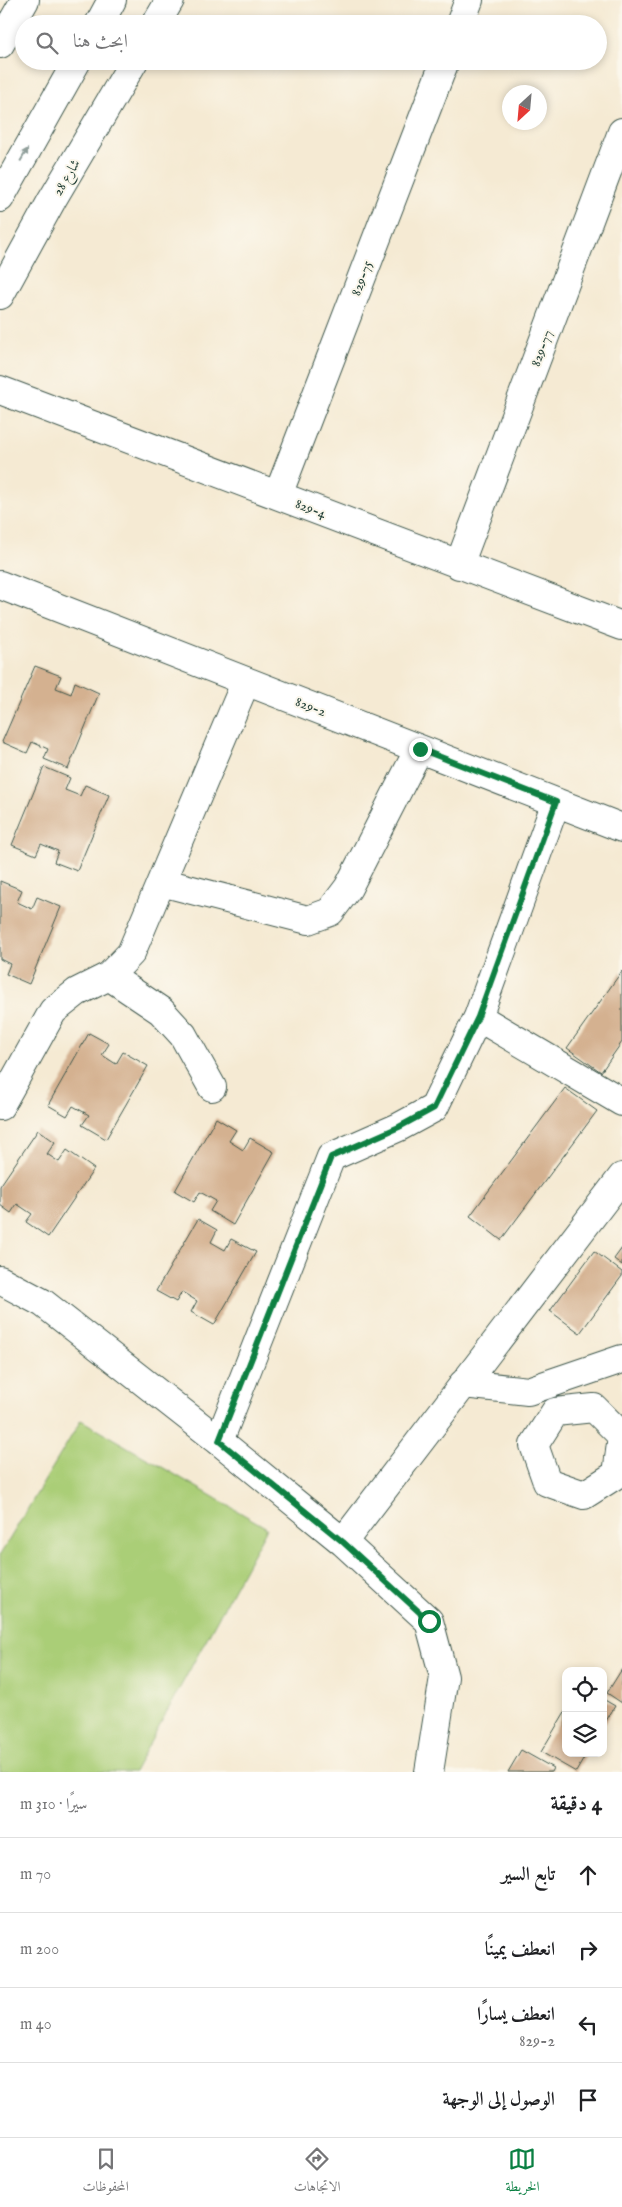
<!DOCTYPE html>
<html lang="ar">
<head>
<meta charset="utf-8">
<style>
  body { margin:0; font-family:"IM FELL English",Amiri,serif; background:#f6f6f6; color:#202124; direction:rtl }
  .controls { position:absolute; right:15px; bottom:15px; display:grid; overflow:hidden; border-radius:10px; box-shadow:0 2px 8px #0003 }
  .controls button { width:45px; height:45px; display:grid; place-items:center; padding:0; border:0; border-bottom:1px solid #e0e0e0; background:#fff; color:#202124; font:25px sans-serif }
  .compass { position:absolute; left:502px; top:85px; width:45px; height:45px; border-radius:50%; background:#fff; box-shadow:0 2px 8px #0003; rotate:206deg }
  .stop { position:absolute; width:15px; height:15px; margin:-11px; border:4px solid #0b8043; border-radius:50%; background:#fff }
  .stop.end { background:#0b8043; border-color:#fff; box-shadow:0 1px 5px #0008 }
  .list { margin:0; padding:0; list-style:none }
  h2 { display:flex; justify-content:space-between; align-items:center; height:65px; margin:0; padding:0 20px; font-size:21px }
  h2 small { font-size:16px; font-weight:400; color:#757577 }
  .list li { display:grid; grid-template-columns:32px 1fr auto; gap:15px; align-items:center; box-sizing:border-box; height:75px; padding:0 20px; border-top:1px solid #e0e0e0 }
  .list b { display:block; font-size:19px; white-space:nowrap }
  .list p { margin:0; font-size:16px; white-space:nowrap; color:#757577 }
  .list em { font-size:16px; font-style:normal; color:#757577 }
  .icon { flex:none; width:28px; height:28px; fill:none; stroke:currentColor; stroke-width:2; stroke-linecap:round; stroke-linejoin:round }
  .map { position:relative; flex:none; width:622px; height:1772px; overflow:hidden; direction:ltr }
  .search { position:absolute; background:#fff; box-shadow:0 2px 8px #0003; left:15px; right:15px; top:15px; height:55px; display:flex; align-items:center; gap:12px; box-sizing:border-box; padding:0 18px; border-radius:28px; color:#757577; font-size:19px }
  .sheet { height:365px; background:#fff }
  nav { display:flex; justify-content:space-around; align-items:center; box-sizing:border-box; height:70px; border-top:1px solid #e0e0e0; background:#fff; font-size:14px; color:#757577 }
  nav a { display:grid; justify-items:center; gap:2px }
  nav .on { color:#0b8043 }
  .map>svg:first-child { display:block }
</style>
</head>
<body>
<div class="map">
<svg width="622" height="1772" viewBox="0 0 622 1772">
  <rect width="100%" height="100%" fill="#fbf7ec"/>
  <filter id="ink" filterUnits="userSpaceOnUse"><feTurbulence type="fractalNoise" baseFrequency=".02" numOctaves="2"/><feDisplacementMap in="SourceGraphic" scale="10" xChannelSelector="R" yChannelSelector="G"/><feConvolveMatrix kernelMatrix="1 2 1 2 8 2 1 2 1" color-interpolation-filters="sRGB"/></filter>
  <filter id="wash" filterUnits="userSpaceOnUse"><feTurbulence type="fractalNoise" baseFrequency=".0096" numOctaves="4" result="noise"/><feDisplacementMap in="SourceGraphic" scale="20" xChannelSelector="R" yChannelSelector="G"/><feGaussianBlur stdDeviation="1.12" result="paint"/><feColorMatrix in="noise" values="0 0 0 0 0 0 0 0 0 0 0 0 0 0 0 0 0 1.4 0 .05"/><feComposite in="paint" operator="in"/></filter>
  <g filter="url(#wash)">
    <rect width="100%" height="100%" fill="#f5ead3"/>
    <path fill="#aace77" stroke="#648656" d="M81,1420L267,1528L134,1772H0V1555Z"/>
    <g id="blocks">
      <path fill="#d4b190" d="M35,666L61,676L56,688L71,694L75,682L99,693L68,769L44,759L48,749L32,742L27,753L2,742Z
        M44,767L70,778L65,790L80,796L85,785L109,795L77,871L54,862L58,851L41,844L36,855L12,845Z
        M0,881L22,890L17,902L32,909L37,897L61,907L29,984L6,974L10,964L0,959Z
        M622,971V1042L601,1072L567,1048Z
        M89,1033L109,1044L102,1055L116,1064L123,1052L148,1066L106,1139L82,1125L89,1115L73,1106L67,1116L48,1105Z
        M565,1088L597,1111L501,1240L470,1216Z
        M216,1118L236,1130L229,1141L243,1150L250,1138L274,1152L233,1225L210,1211L216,1201L200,1192L194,1202L175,1191Z
        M38,1130L55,1142L47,1154L59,1162L67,1150L94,1169L48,1237L26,1222L32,1214L17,1204L11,1213L0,1205V1186Z
        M198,1219L217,1230L211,1242L225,1250L231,1239L256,1252L214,1325L191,1312L197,1301L182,1292L176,1302L156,1291Z
        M622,1248V1265L614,1259Z
        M594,1251L622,1272V1276L580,1333L550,1311Z
        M622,1669V1703L607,1693Z
        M603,1699L615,1706L603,1726Z
        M566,1710V1753H587L576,1772L541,1752Z
        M521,1750L553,1768L551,1772H508Z"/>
    </g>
  </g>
  <g filter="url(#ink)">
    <use href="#blocks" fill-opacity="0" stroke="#3f574c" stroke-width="1"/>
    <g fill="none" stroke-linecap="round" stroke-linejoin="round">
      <defs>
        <path id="street" d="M156,24L170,0
          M460,24L469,0
          M0,295L52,200L134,61
          M0,390L622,626
          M278,495L445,61
          M459,565L622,132
          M0,585L622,828
          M161,882L308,920L330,912L348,888L419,749
          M109,976L161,1011L183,1035L212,1087
          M478,1017L622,1102
          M0,1106L53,1011L77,992L109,976L131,953L246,681
          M0,1280L43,1303L219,1441L343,1542L429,1621L444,1677L429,1772
          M463,1384L528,1391L622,1359
          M594,1408L622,1436L617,1474L584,1495L547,1482L534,1445L555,1412Z
          M219,1441L331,1157L399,1127L434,1108L478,1017L556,802
          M343,1542L622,1177"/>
        <path id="primary" d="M99,24L112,0
          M0,44L25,0
          M0,198L77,61"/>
      </defs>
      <use href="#street" stroke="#3f574c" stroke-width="30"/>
      <use href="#primary" stroke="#3f574c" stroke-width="30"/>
      <use href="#street" stroke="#fff" stroke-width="28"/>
      <use href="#primary" stroke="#fff" stroke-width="28"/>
    </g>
    <defs><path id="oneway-solid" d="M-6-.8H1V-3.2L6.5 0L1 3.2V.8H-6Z" transform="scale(1.25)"/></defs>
    <use fill="#8f9e9a" href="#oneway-solid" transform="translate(24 155) rotate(-60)"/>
  </g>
  <g fill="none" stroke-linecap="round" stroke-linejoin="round" filter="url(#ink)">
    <path stroke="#0b8043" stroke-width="6" d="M420,749L556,802L478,1017L434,1108L399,1127L331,1157L219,1441L343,1542L429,1621"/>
  </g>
  <g text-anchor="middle" stroke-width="4" stroke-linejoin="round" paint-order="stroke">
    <g font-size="14" fill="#1f3d34" stroke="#fbf7ec">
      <text transform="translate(66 177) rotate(-59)" y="5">شارع 28</text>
      <text transform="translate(361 278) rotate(-69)" y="5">829-75</text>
      <text transform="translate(541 348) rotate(-69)" y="5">829-77</text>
      <text transform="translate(311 508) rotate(21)" y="5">829-4</text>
      <text transform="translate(311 706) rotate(21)" y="5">829-2</text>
    </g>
  </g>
</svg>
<div class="controls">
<button><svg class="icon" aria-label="locate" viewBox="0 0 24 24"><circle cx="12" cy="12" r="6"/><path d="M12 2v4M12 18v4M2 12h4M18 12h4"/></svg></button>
<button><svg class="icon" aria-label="layers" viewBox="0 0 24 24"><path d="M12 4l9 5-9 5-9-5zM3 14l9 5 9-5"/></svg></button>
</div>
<svg class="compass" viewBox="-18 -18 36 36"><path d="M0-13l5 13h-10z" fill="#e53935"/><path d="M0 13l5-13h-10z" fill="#757577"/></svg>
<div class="stop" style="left:429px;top:1621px"></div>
<div class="stop end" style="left:420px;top:749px"></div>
<div class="search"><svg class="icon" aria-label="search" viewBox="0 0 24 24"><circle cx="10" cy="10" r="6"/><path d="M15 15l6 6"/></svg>ابحث هنا</div>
</div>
<section class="sheet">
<h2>4 دقيقة<small>سيرًا · 310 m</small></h2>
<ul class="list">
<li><svg class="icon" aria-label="ahead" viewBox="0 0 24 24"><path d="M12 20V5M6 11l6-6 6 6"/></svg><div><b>تابع السير</b></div><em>70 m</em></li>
<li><svg class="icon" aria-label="right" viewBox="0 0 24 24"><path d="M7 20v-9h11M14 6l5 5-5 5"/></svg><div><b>انعطف يمينًا</b></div><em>200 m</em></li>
<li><svg class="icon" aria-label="left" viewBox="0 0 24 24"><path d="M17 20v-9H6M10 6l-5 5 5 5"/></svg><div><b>انعطف يسارًا</b><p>829-2</p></div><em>40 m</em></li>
<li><svg class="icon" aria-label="arrive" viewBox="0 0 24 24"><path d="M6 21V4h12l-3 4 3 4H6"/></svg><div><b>الوصول إلى الوجهة</b></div></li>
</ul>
</section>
<nav>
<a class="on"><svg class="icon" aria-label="map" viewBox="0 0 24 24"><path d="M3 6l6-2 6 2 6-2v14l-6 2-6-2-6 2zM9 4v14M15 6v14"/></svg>الخريطة</a>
<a><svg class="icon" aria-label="directions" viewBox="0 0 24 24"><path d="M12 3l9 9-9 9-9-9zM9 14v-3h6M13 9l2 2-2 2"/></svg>الاتجاهات</a>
<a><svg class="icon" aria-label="saved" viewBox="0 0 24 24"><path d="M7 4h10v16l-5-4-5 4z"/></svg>المحفوظات</a>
</nav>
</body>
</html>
